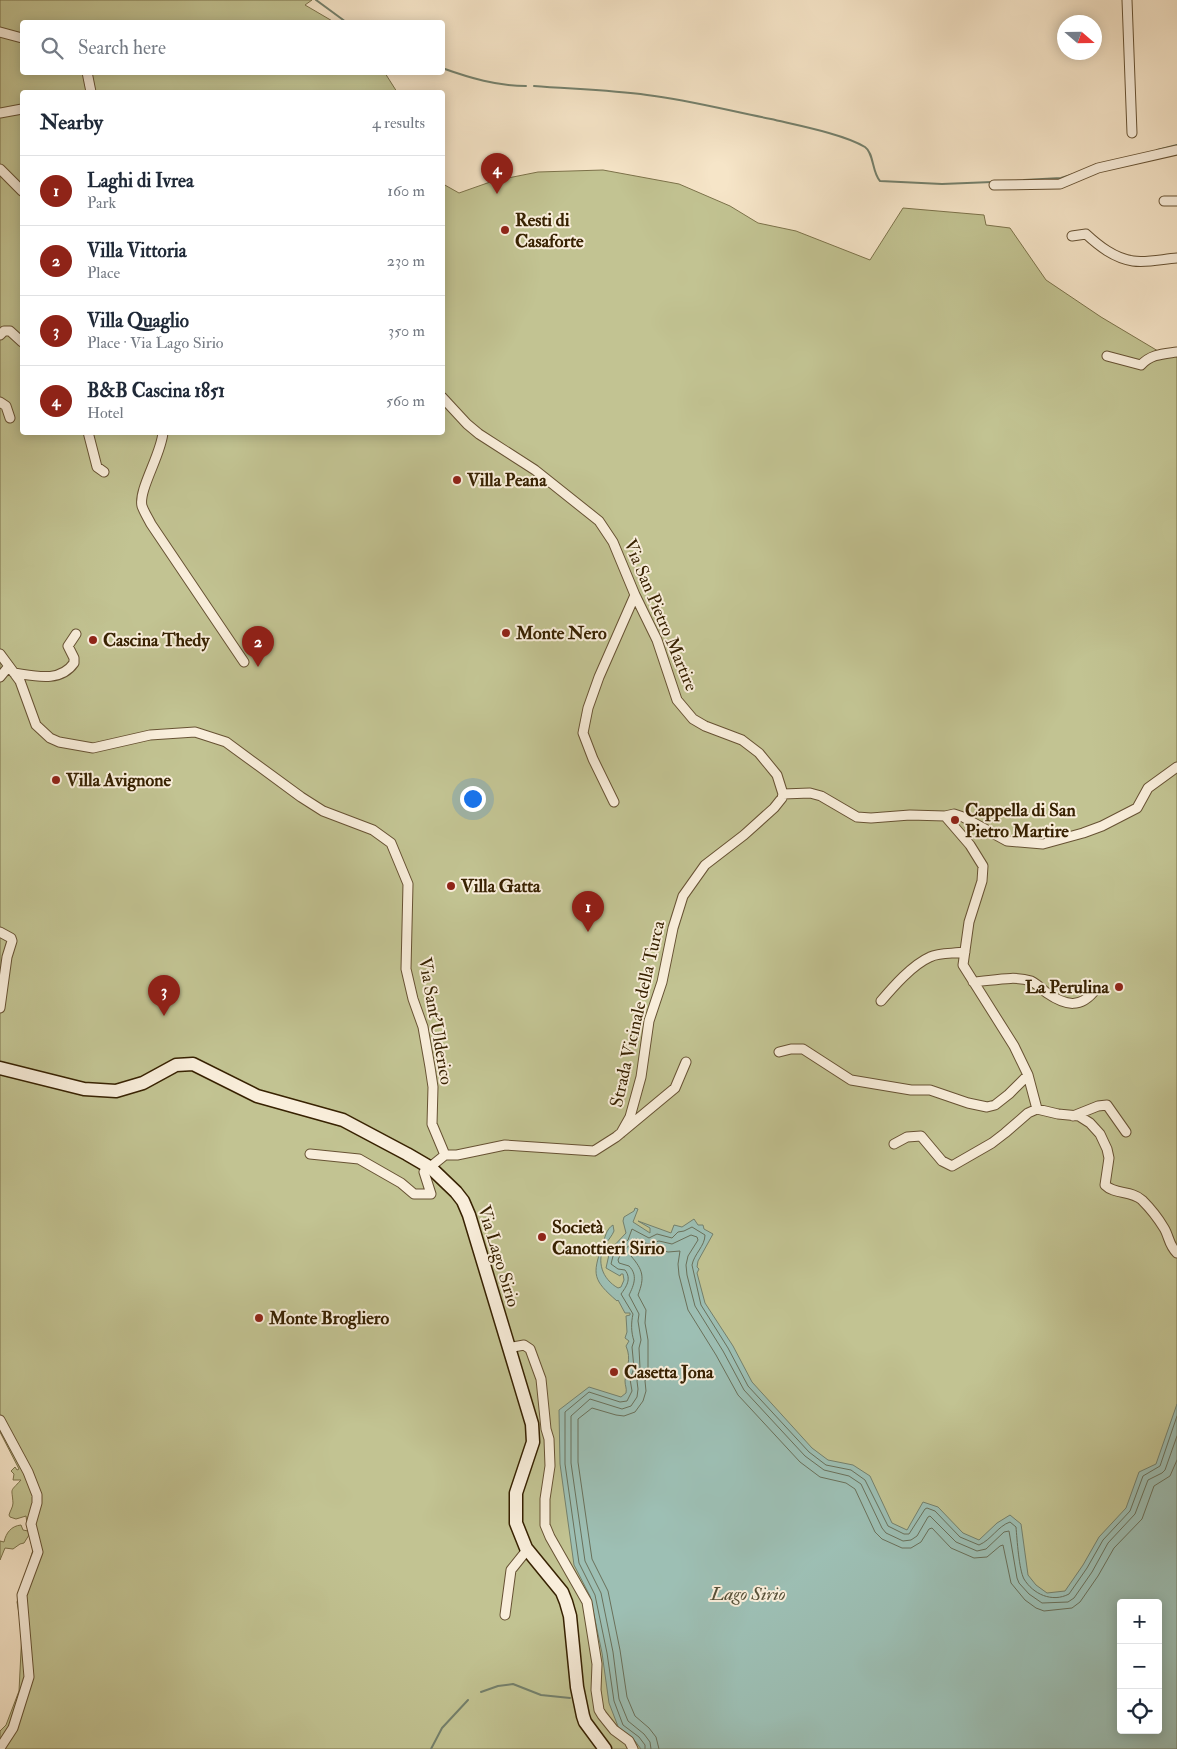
<!DOCTYPE html>
<html lang="en">
<head>
<meta charset="utf-8">
<style>
  body { margin:0; font-family:"IM FELL Double Pica",serif; background:#f6f6f7; color:#1f2937 }
  .controls { position:absolute; right:15px; bottom:15px; display:grid; overflow:hidden; border-radius:5px; box-shadow:0 2px 12px #0003 }
  .controls button { width:45px; height:45px; display:grid; place-items:center; padding:0; border:0; border-bottom:1px solid #e0e1e3; background:#fff; color:#1f2937; font:25px sans-serif }
  .compass { position:absolute; left:1057px; top:15px; width:45px; height:45px; border-radius:50%; background:#fff; box-shadow:0 2px 12px #0003; rotate:110deg }
  .you { position:absolute; left:472px; top:798px; width:18px; height:18px; margin:-12px; border:4px solid #fff; border-radius:50%; background:#1a73e8; box-shadow:0 0 0 8px #1a73e833 }
  .badge { display:grid; place-items:center; width:32px; height:32px; border-radius:50%; background:#8f2418; color:#fff; font-size:16px; font-weight:700 }
  .pin { position:absolute; translate:-50% -41px; filter:drop-shadow(0 1px 2px #0008) }
  .pin::after { content:''; position:absolute; top:26px; width:18px; height:15px; background:inherit; clip-path:polygon(0 0,100% 0,50% 100%) }
  .list { margin:0; padding:0; list-style:none }
  h2 { display:flex; justify-content:space-between; align-items:center; height:65px; margin:0; padding:0 20px; font-size:21px }
  h2 small { font-size:16px; font-weight:400; color:#747a83 }
  .list li { display:grid; grid-template-columns:32px 1fr auto; gap:15px; align-items:center; box-sizing:border-box; height:70px; padding:0 20px; border-top:1px solid #e0e1e3 }
  .list b { display:block; font-size:19px; white-space:nowrap }
  .list p { margin:0; font-size:16px; white-space:nowrap; color:#747a83 }
  .list em { font-size:16px; font-style:normal; color:#747a83 }
  .icon { flex:none; width:28px; height:28px; fill:none; stroke:currentColor; stroke-width:2; stroke-linecap:round; stroke-linejoin:round }
  .map { position:relative; flex:none; width:1177px; height:1749px; overflow:hidden }
  .search { position:absolute; background:#fff; box-shadow:0 2px 12px #0003; left:20px; top:20px; width:425px; height:55px; display:flex; align-items:center; gap:12px; box-sizing:border-box; padding:0 18px; border-radius:5px; color:#747a83; font-size:19px }
  .panel { position:absolute; background:#fff; box-shadow:0 2px 12px #0003; left:20px; top:90px; width:425px; height:345px; border-radius:5px }
  .map>svg:first-child { display:block }
</style>
</head>
<body>
<div class="map">
<svg width="1177" height="1749" viewBox="0 0 1177 1749">
  <rect width="100%" height="100%" fill="#f6e5c8"/>
  <filter id="stains"><feTurbulence type="fractalNoise" baseFrequency=".004" numOctaves="4"/><feColorMatrix values="0 0 0 0 .2 0 0 0 0 .09 0 0 0 0 .02 0 0 0 .5 -.17"/></filter>
  <radialGradient id="worn" r=".72"><stop offset=".6" stop-color="#630" stop-opacity="0"/><stop offset="1" stop-color="#630" stop-opacity=".3"/></radialGradient>
  <path fill="#c2c392" stroke="#7c724a" fill-rule="evenodd" d="M0,0H312L305,5L334,22H22V72L385,73L397,92H22V432H442L443,184L459,193L493,181L538,172L603,170L679,184L730,206L758,223L796,231L870,260L903,208L984,215L986,225L1010,228L1046,280L1101,317L1158,351L1177,357V1749H0V1731L6,1725L19,1691L22,1631L17,1602L33,1550L29,1535L24,1543L20,1544L13,1549L5,1548L0,1560V1541L4,1542C6,1533 11,1526 21,1525L23,1530L28,1531L26,1516L16,1519L10,1517L9,1515C10,1511 13,1507 13,1503C12,1487 9,1493 21,1480H13L14,1474L11,1471L15,1467L17,1470L19,1469L0,1432ZM1121,1603H1158V1730H1121Z"/>
  <path fill="#9dbfb4" stroke="#74806c" fill-rule="evenodd" d="M635,1208L638,1209L633,1222L650,1233V1228L638,1221L671,1233L674,1225L682,1227L694,1219L698,1225H703L704,1229L713,1234L698,1261L697,1267L699,1269L697,1273L705,1303L733,1346L752,1382L812,1448L828,1460L853,1465L870,1476L892,1523L907,1530L923,1502L938,1507L963,1533L979,1540L997,1523L1010,1515L1021,1524L1028,1575L1036,1585L1047,1593L1065,1591L1083,1565L1099,1537L1126,1508L1139,1472L1156,1464L1177,1404V1749H641L635,1741L619,1729L609,1703L602,1653L590,1596L574,1565L560,1464L559,1410L589,1387L621,1397L626,1393C627,1388 625,1386 625,1381C626,1368 632,1360 626,1346L629,1341L625,1338L627,1332L626,1316L630,1315V1313H625L618,1300L617,1301C593,1280 592,1275 602,1246C605,1238 606,1229 613,1225L614,1231C612,1236 608,1240 605,1245C596,1261 602,1279 618,1288L621,1287L624,1280L623,1274H621L620,1276L606,1268L610,1250L626,1233L623,1221L624,1217L634,1211ZM1121,1603H1158V1730H1121Z"/>
  <g fill="none" stroke-linecap="round" stroke-linejoin="round">
    <path stroke="#6a705a" stroke-width="1" d="M645,1749V1745L639,1737L623,1725L614,1701L607,1653L595,1595L579,1563L565,1464V1412L589,1392L620,1402L627,1401L632,1391L630,1379L634,1368L632,1347L634,1341C631,1332 631,1323 633,1314L621,1294C626,1287 632,1279 625,1270L618,1269L611,1264L614,1252L628,1240L632,1229L649,1238L657,1234L672,1238L678,1232L684,1231L692,1227L705,1235C705,1246 694,1254 692,1265L701,1305L728,1348L748,1386L809,1452L826,1465L851,1470L865,1480L888,1526L904,1534H909L925,1509L927,1508L935,1511L960,1537L979,1545C991,1540 998,1526 1010,1522L1016,1527C1017,1539 1019,1570 1024,1579C1033,1594 1052,1603 1069,1594L1087,1568L1103,1540L1130,1511L1143,1476L1160,1466L1177,1416
      M651,1749L650,1742L644,1734L628,1721L619,1699L613,1652L601,1593L585,1561L571,1463V1416L590,1399L622,1409L631,1406L637,1397L638,1389L637,1381L640,1368L639,1348L641,1340L638,1321L639,1314L629,1295C634,1285 638,1275 629,1266L619,1263L618,1260L621,1253L636,1239L648,1244L659,1241L672,1244L691,1235L697,1237L698,1240L688,1256L686,1265L687,1275L695,1306L723,1351L744,1390L805,1456L824,1470L849,1476L861,1484L882,1528L886,1533L903,1541L911,1540L917,1536L928,1517L930,1516L956,1542L977,1551L986,1549L1004,1532L1009,1531L1017,1578L1019,1583L1029,1594L1042,1603L1068,1602L1074,1598L1092,1572L1108,1543L1135,1514L1148,1480L1162,1473L1165,1470L1177,1436
      M659,1749L656,1737L649,1728L635,1716L627,1697L620,1650L608,1591L592,1559L578,1462V1419L592,1408L616,1415L624,1416L635,1412L643,1401L646,1391L645,1381L648,1370V1340L645,1323L646,1310L638,1295C645,1277 643,1270 631,1256L638,1249L649,1252L659,1249L668,1252L680,1251L678,1264L679,1275L688,1310L716,1355L738,1395L800,1462L820,1477L846,1483L855,1489L875,1532L882,1539L902,1548H911L921,1542L929,1529L932,1528L951,1548L974,1558L987,1557L1000,1546L1003,1545L1011,1583L1025,1600L1036,1608L1044,1611L1072,1608L1080,1602L1098,1576L1114,1548L1142,1519L1154,1486L1170,1476L1177,1460"/>
    <path stroke="#74806c" stroke-width="2" d="M316,0L346,22
      M442,68C470,78 497,86 526,86
      M534,86C571,89 610,90 647,95C689,100 730,111 771,119C796,125 844,134 865,147C874,153 872,173 880,181L942,184L992,182
      M1157,150L1177,145
      M1024,180L1061,178L1074,174
      M481,1692L498,1686L513,1684L541,1695L570,1698
      M431,1749L442,1728L468,1700"/>
    <defs>
      <path id="street" d="M1127,0L1132,133
        M0,32L22,38
        M87,72L91,92
        M0,113L22,109
        M0,169L22,191
        M994,185L1060,184L1098,168L1177,150
        M1164,201H1177
        M1072,236L1086,234C1099,246 1114,258 1133,261C1147,263 1163,259 1177,258
        M0,335L4,331H10L22,342
        M1107,356L1141,365C1151,354 1163,354 1177,352
        M442,397L467,424L479,434L535,470L599,521L613,542L635,595L657,640L677,700L693,719L705,726L742,740L759,753L777,775L783,794L782,798L774,808L744,835L705,865L683,896L673,928L662,982L649,1021L641,1077L630,1117L621,1133
        M0,402L6,406L10,418
        M88,432L97,467L104,472
        M163,432C162,453 138,490 142,506C144,512 148,518 151,524L244,662
        M0,654L20,681L36,725L50,738L59,742L93,748L150,735L195,732L226,742L301,797L323,811L373,830L391,843L408,884L406,969L413,999L423,1027L430,1067L433,1087L432,1124L445,1155
        M14,673C35,676 60,683 74,663V658L68,646L76,634
        M0,677L9,666
        M783,794L810,793L821,796L857,817L871,818L910,815L945,816L954,814L963,817L1007,841L1043,844L1083,833L1102,826L1137,808L1148,788L1177,767
        M614,802L593,759L583,733L588,708L599,677L635,595
        M945,816L970,845L983,866L982,881L969,922L963,965L1014,1046L1028,1075L1037,1109
        M0,932L11,938L12,941L7,957L0,1008
        M973,982C991,981 1014,975 1031,981C1037,984 1042,989 1047,993C1066,1006 1081,1009 1096,989
        M881,1001C893,987 912,965 930,957C940,952 953,954 965,952
        M779,1052L791,1049H803L851,1080L911,1090H930L968,1103L987,1107L995,1105L1009,1094L1028,1075
        M1073,1116L1098,1106L1107,1105L1126,1132
        M894,1144L907,1137L921,1136L942,1161L952,1166L992,1143L1005,1133L1028,1113L1037,1109L1058,1114L1079,1116L1090,1123L1100,1134L1107,1149L1109,1158L1105,1185C1115,1195 1131,1190 1142,1200C1150,1208 1158,1218 1164,1228C1169,1236 1169,1246 1177,1253
        M310,1154L359,1159L401,1183L414,1194H431L424,1172L445,1155H457L505,1145L594,1151L616,1137L675,1088L686,1062
        M513,1347L524,1345L530,1349L541,1379L546,1429L549,1439L550,1466L545,1499V1525L550,1537L587,1602L597,1664L596,1690L599,1710L602,1715L614,1730L629,1741L633,1749
        M0,1420L28,1472L37,1495V1503L31,1524L38,1552L22,1595L29,1677L13,1728L0,1748
        M505,1615L511,1570L527,1550"/>
      <path id="secondary" d="M0,1068L84,1089L116,1091L143,1083L176,1065L193,1064L257,1096L343,1120L407,1154L431,1168L456,1192L463,1201L469,1215L532,1424L533,1442L516,1493V1523L526,1548L562,1592L566,1602L570,1616L577,1687L583,1716L585,1722L605,1749"/>
    </defs>
    <use href="#street" stroke="#675233" stroke-width="11"/>
    <use href="#secondary" stroke="#372101" stroke-width="15"/>
    <use href="#street" stroke="#f9eedb" stroke-width="9"/>
    <use href="#secondary" stroke="#f9eedb" stroke-width="12"/>
  </g>
  <g fill="#8f2418" stroke="#f9eedb" stroke-width="2">
    <circle cx="505" cy="230" r="5"/>
    <circle cx="457" cy="480" r="5"/>
    <circle cx="506" cy="633" r="5"/>
    <circle cx="93" cy="640" r="5"/>
    <circle cx="56" cy="780" r="5"/>
    <circle cx="955" cy="820" r="5"/>
    <circle cx="451" cy="886" r="5"/>
    <circle cx="1119" cy="987" r="5"/>
    <circle cx="542" cy="1237" r="5"/>
    <circle cx="259" cy="1318" r="5"/>
    <circle cx="614" cy="1372" r="5"/>
  </g>
  <g text-anchor="middle" stroke-width="4" stroke-linejoin="round" paint-order="stroke">
    <g font-size="18" font-weight="bold" fill="#372101" stroke="#f9eedb" text-anchor="start">
      <text x="515" y="226">Resti di<tspan x="515" dy="21">Casaforte</tspan></text>
      <text x="467" y="486">Villa Peana</text>
      <text x="516" y="639">Monte Nero</text>
      <text x="103" y="646">Cascina Thedy</text>
      <text x="66" y="786">Villa Avignone</text>
      <text x="965" y="816">Cappella di San<tspan x="965" dy="21">Pietro Martire</tspan></text>
      <text x="461" y="892">Villa Gatta</text>
      <text x="1109" y="993" text-anchor="end">La Perulina</text>
      <text x="552" y="1233">Società<tspan x="552" dy="21">Canottieri Sirio</tspan></text>
      <text x="269" y="1324">Monte Brogliero</text>
      <text x="624" y="1378">Casetta Jona</text>
    </g>
    <g font-size="18" fill="#372101" stroke="#f9eedb">
      <text transform="translate(661 615) rotate(67)" y="6">Via San Pietro Martire</text>
      <text transform="translate(637 1014) rotate(-77)" y="6">Strada Vicinale della Turca</text>
      <text transform="translate(436 1021) rotate(80)" y="6">Via Sant'Ulderico</text>
      <text transform="translate(499 1256) rotate(73)" y="6">Via Lago Sirio</text>
    </g>
    <g font-size="19" font-style="italic" fill="#565037" stroke="#f9eedb">
      <text x="748" y="1600">Lago Sirio</text>
    </g>
  </g>
  <rect width="100%" height="100%" filter="url(#stains)"/>
  <rect width="100%" height="100%" fill="url(#worn)"/>
</svg>
<div class="controls">
<button>+</button>
<button>−</button>
<button><svg class="icon" aria-label="locate" viewBox="0 0 24 24"><circle cx="12" cy="12" r="6"/><path d="M12 2v4M12 18v4M2 12h4M18 12h4"/></svg></button>
</div>
<svg class="compass" viewBox="-18 -18 36 36"><path d="M0-13l5 13h-10z" fill="#e53935"/><path d="M0 13l5-13h-10z" fill="#747a83"/></svg>
<div class="you"></div>
<div class="pin badge" style="left:588px;top:932px">1</div>
<div class="pin badge" style="left:258px;top:667px">2</div>
<div class="pin badge" style="left:164px;top:1016px">3</div>
<div class="pin badge" style="left:497px;top:194px">4</div>
<div class="search"><svg class="icon" aria-label="search" viewBox="0 0 24 24"><circle cx="10" cy="10" r="6"/><path d="M15 15l6 6"/></svg>Search here</div>
<section class="panel">
<h2>Nearby<small>4 results</small></h2>
<ul class="list">
<li><span class="badge">1</span><div><b>Laghi di Ivrea</b><p>Park</p></div><em>160 m</em></li>
<li><span class="badge">2</span><div><b>Villa Vittoria</b><p>Place</p></div><em>230 m</em></li>
<li><span class="badge">3</span><div><b>Villa Quaglio</b><p>Place · Via Lago Sirio</p></div><em>350 m</em></li>
<li><span class="badge">4</span><div><b>B&amp;B Cascina 1851</b><p>Hotel</p></div><em>560 m</em></li>
</ul>
</section>
</div>
</body>
</html>
